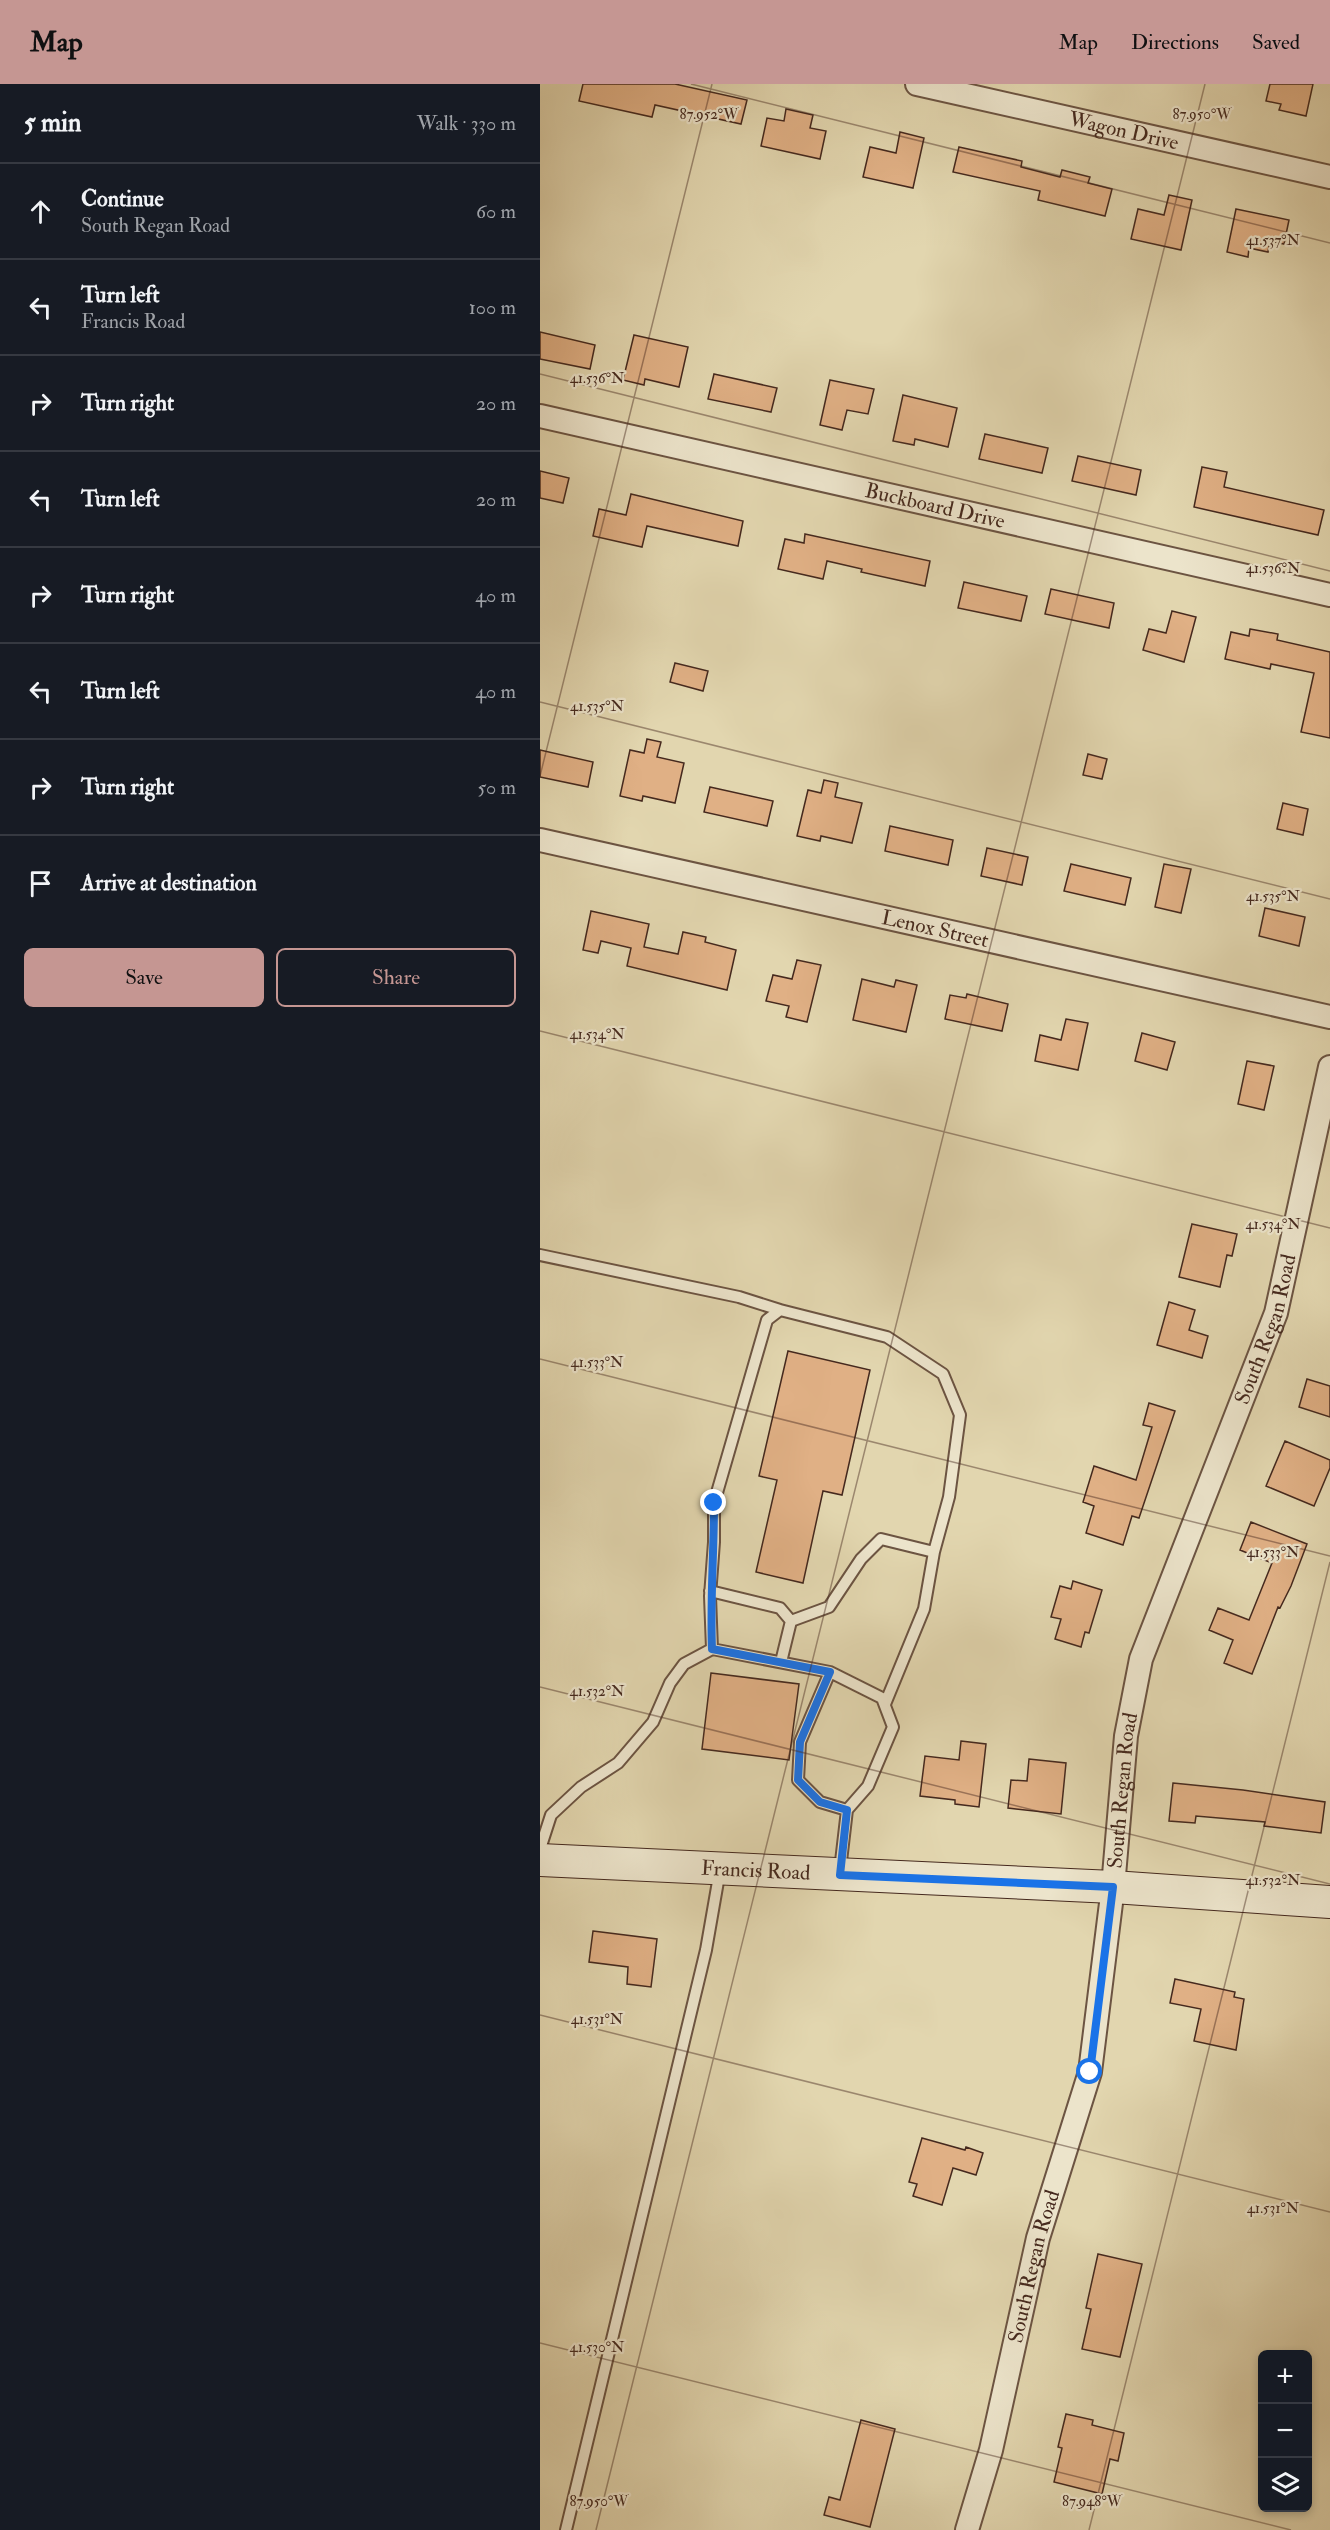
<!DOCTYPE html>
<html lang="en">
<head>
<meta charset="utf-8">
<style>
  body { margin:0; font-family:"IM FELL Double Pica",serif; background:#242831; color:#f1f3f6 }
  .controls { position:absolute; right:18px; bottom:18px; display:grid; overflow:hidden; border-radius:9px; box-shadow:0 3px 9px #0003 }
  .controls button { width:54px; height:54px; display:grid; place-items:center; padding:0; border:0; border-bottom:2px solid #363941; background:#171b24; color:#f1f3f6; font:30px sans-serif }
  .stop { position:absolute; width:18px; height:18px; margin:-14px; border:4px solid #1a73e8; border-radius:50%; background:#fff }
  .stop.end { background:#1a73e8; border-color:#fff; box-shadow:0 2px 6px #0008 }
  .list { margin:0; padding:0; list-style:none }
  h2 { display:flex; justify-content:space-between; align-items:center; height:78px; margin:0; padding:0 24px; font-size:26px }
  h2 small { font-size:20px; font-weight:400; color:#9ea1a6 }
  .list li { display:grid; grid-template-columns:39px 1fr auto; gap:18px; align-items:center; box-sizing:border-box; height:96px; padding:0 24px; border-top:2px solid #363941 }
  .list b { display:block; font-size:22px; white-space:nowrap }
  .list p { margin:0; font-size:20px; white-space:nowrap; color:#9ea1a6 }
  .list em { font-size:20px; font-style:normal; color:#9ea1a6 }
  .actions { display:flex; gap:12px; padding:18px 24px }
  .actions a { flex:1; padding:14px 0; border:2px solid #c59692; border-radius:9px; text-align:center; font-size:21px; color:#c59692 }
  .actions .main { background:#c59692; color:#111 }
  .icon { flex:none; width:33px; height:33px; fill:none; stroke:currentColor; stroke-width:2; stroke-linecap:round; stroke-linejoin:round }
  .map { position:relative; flex:none; width:790px; height:2446px; overflow:hidden }
  header { display:flex; align-items:center; gap:36px; box-sizing:border-box; height:84px; padding:0 30px; background:#c59692; color:#111 }
  header strong { font-size:28px }
  nav { display:flex; gap:33px; margin-inline-start:auto; font-size:21px }
  main { display:flex }
  aside { flex:1; background:#171b24 }
  .map>svg:first-child { display:block }
</style>
</head>
<body>
<header>
<strong>Map</strong>
<nav><a>Map</a><a>Directions</a><a>Saved</a></nav>
</header>
<main>
<aside>
<h2>5 min<small>Walk · 330 m</small></h2>
<ul class="list">
<li><svg class="icon" aria-label="ahead" viewBox="0 0 24 24"><path d="M12 20V5M6 11l6-6 6 6"/></svg><div><b>Continue</b><p>South Regan Road</p></div><em>60 m</em></li>
<li><svg class="icon" aria-label="left" viewBox="0 0 24 24"><path d="M17 20v-9H6M10 6l-5 5 5 5"/></svg><div><b>Turn left</b><p>Francis Road</p></div><em>100 m</em></li>
<li><svg class="icon" aria-label="right" viewBox="0 0 24 24"><path d="M7 20v-9h11M14 6l5 5-5 5"/></svg><div><b>Turn right</b></div><em>20 m</em></li>
<li><svg class="icon" aria-label="left" viewBox="0 0 24 24"><path d="M17 20v-9H6M10 6l-5 5 5 5"/></svg><div><b>Turn left</b></div><em>20 m</em></li>
<li><svg class="icon" aria-label="right" viewBox="0 0 24 24"><path d="M7 20v-9h11M14 6l5 5-5 5"/></svg><div><b>Turn right</b></div><em>40 m</em></li>
<li><svg class="icon" aria-label="left" viewBox="0 0 24 24"><path d="M17 20v-9H6M10 6l-5 5 5 5"/></svg><div><b>Turn left</b></div><em>40 m</em></li>
<li><svg class="icon" aria-label="right" viewBox="0 0 24 24"><path d="M7 20v-9h11M14 6l5 5-5 5"/></svg><div><b>Turn right</b></div><em>50 m</em></li>
<li><svg class="icon" aria-label="arrive" viewBox="0 0 24 24"><path d="M6 21V4h12l-3 4 3 4H6"/></svg><div><b>Arrive at destination</b></div></li>
</ul>
<div class="actions"><a class="main">Save</a><a>Share</a></div>
</aside>
<div class="map">
<svg width="790" height="2446" viewBox="0 0 790 2446">
  <rect width="100%" height="100%" fill="#e2d6af"/>
  <filter id="stains"><feTurbulence type="fractalNoise" baseFrequency=".00333" numOctaves="4"/><feColorMatrix values="0 0 0 0 .2 0 0 0 0 .09 0 0 0 0 .02 0 0 0 .5 -.17"/></filter>
  <radialGradient id="worn" r=".72"><stop offset=".6" stop-color="#630" stop-opacity="0"/><stop offset="1" stop-color="#630" stop-opacity=".3"/></radialGradient>
  <path fill="#e0b085" stroke="#45291e" stroke-width="1.5" d="M43,0H135L207,16L201,40L115,21L112,33L39,17Z
    M730,0H773L766,32L739,26L741,20L726,17Z
    M246,25L273,31L270,44L286,47L280,75L221,62L227,34L244,37Z
    M360,48L384,54L373,104L323,93L330,63L356,69Z
    M419,63L482,77L481,83L520,93L522,86L550,93L548,99L572,105L565,132L498,116L500,107L413,88Z
    M629,111L652,116L641,166L591,155L598,125L624,131Z
    M696,125L749,136L744,160L730,157L728,168L709,164L708,173L687,168Z
    M0,248L55,261L50,285L0,275Z
    M94,251L148,263L139,303L105,295L104,301L83,296Z
    M174,290L237,304L231,328L168,315Z
    M290,296L334,305L328,330L307,326L302,346L280,341Z
    M363,311L417,324L408,363L375,355L374,361L353,357Z
    M445,350L508,364L502,389L439,375Z
    M538,372L601,386L596,411L532,397Z
    M662,383L687,388L684,403L784,426L778,451L654,423Z
    M0,387L29,394L23,419L0,414Z
    M91,410L203,437L198,462L107,442L102,463L53,452L59,425L86,431Z
    M265,450L390,477L385,502L321,488L322,485L287,477L283,495L238,485L245,455L264,459Z
    M424,498L487,512L481,537L418,524Z
    M511,505L574,519L569,544L505,530Z
    M632,527L656,533L644,578L603,566L609,545L626,549Z
    M710,545L738,550L737,556L790,568V654L761,648L774,589L731,580L730,585L685,575L691,548L709,552Z
    M135,579L168,587L163,607L130,598Z
    M107,655L121,658L117,673L144,679L135,719L103,712L102,717L80,712L90,666L104,669Z
    M0,666L53,678L48,703L0,693Z
    M548,670L567,675L562,695L543,691Z
    M284,696L298,699L295,713L322,719L312,759L281,752L280,757L257,752L268,706L281,709Z
    M170,703L233,717L227,742L164,728Z
    M743,719L768,725L763,751L737,745Z
    M350,742L413,756L408,781L345,767Z
    M447,764L488,773L482,801L441,792Z
    M531,780L591,794L585,821L524,807Z
    M624,780L651,785L641,829L615,823Z
    M725,824L765,833L759,862L719,852Z
    M51,827L109,840L104,863L138,870L143,848L166,853L165,858L196,866L187,906L87,882L91,864L61,857L58,869L43,866Z
    M257,876L281,881L267,938L246,933L249,922L226,917L233,891L252,895Z
    M322,895L354,903L356,896L377,901L366,948L313,936Z
    M427,910L468,920L462,947L405,935L410,911L426,914Z
    M526,935L548,939L538,986L495,977L500,951L521,956Z
    M602,949L635,958L627,986L595,977Z
    M707,977L734,982L724,1026L698,1020Z
    M652,1140L697,1150L692,1172L687,1171L680,1203L639,1193Z
    M629,1218L655,1226L649,1246L668,1252L662,1274L617,1261Z
    M248,1267L330,1286L302,1411L283,1407L263,1499L216,1488L237,1396L219,1392Z
    M767,1295L790,1302V1333L759,1323Z
    M609,1319L635,1327L599,1434L592,1432L583,1461L546,1449L554,1422L543,1418L554,1382L596,1396L612,1343L603,1341Z
    M745,1357L790,1376V1384L774,1422L726,1402Z
    M711,1438L767,1460L751,1502L740,1524L738,1523L712,1590L684,1579L693,1556L669,1546L678,1524L709,1536L732,1479L700,1466Z
    M533,1497L562,1506L549,1549L545,1548L541,1563L515,1555L521,1535L511,1533L520,1502L531,1505Z
    M171,1589L259,1600L249,1676L162,1665Z
    M421,1657L446,1660L439,1723L415,1720V1716L380,1712L385,1672L419,1676Z
    M489,1675L526,1679L521,1730L468,1724L471,1696L487,1697Z
    M633,1699L703,1706L785,1718L781,1749L724,1742L725,1738L656,1732L655,1739L629,1737Z
    M53,1847L117,1855L111,1903L87,1900L88,1883L49,1878Z
    M635,1895L695,1908L694,1913L704,1915L696,1966L654,1957L661,1925L630,1919Z
    M382,2054L425,2066L426,2063L443,2069L436,2091L413,2084L402,2121L373,2112L377,2100L369,2098Z
    M558,2170L602,2180L580,2273L542,2265L551,2225L546,2224Z
    M526,2330L553,2336L552,2341L584,2349L578,2377L570,2375L562,2410L514,2398L522,2364L518,2363Z
    M321,2336L355,2345L330,2443L284,2431L289,2413L300,2416Z"/>
  <g fill="none" stroke-linecap="round" stroke-linejoin="round">
    <defs>
      <path id="lane" d="M0,1171L199,1213L240,1226
        M170,1507L240,1524L251,1537L241,1578
        M251,1537L289,1523L321,1475L341,1455L394,1468
        M172,1565L170,1512L174,1458V1419L227,1236L240,1226L347,1253L403,1290L420,1331L409,1413L394,1468L384,1525L345,1620
        M290,1588L260,1658L258,1696L280,1718L307,1726
        M0,1765L11,1731L41,1703L78,1679L113,1638L130,1599L144,1580L172,1565L290,1588L342,1614L353,1643L328,1702L307,1726L300,1786
        M26,2446L166,1866L180,1786"/>
      <g id="street">
        <path id="s1" d="M377,0L790,93"/>
        <path id="s2" d="M0,332L790,511"/>
        <path id="s3" d="M0,756L790,933"/>
        <path id="s4" d="M427,2446L451,2366L498,2154L550,1988L573,1803L586,1652L601,1575L736,1229L790,983"/>
      </g>
      <g id="secondary">
        <path id="s5" d="M0,1776L573,1803L790,1818"/>
      </g>
    </defs>
    <use href="#lane" stroke="#6c5442" stroke-width="14"/>
    <use href="#street" stroke="#6c5442" stroke-width="26"/>
    <use href="#secondary" stroke="#45291e" stroke-width="34"/>
    <use href="#lane" stroke="#ece4cb" stroke-width="10"/>
    <use href="#street" stroke="#ece4cb" stroke-width="22"/>
    <use href="#secondary" stroke="#ece4cb" stroke-width="32"/>
  </g>
  <g fill="none" stroke-linecap="round" stroke-linejoin="round">
    <path stroke="#1a73e8" stroke-width="8" d="M174,1419C174,1468 170,1516 172,1565L290,1588L260,1658L258,1696L280,1718L307,1726L300,1791L573,1803L550,1988"/>
  </g>
  <path fill="none" stroke="#45291e" stroke-width="1.5" stroke-opacity="0.45" d="M151,0L790,159M0,290L790,487M0,618L790,815M0,692L172,0M0,947L790,1144M0,1275L790,1472M0,1603L790,1800M0,1931L790,2128M0,2259L751,2446M56,2446L665,0M549,2446L790,1478"/>
  <g text-anchor="middle" stroke-width="4.5" stroke-linejoin="round" paint-order="stroke">
    <g font-size="21" fill="#45291e" stroke="#ece4cb">
      <text dy="7" stroke="none"><textPath href="#s1" startOffset="212">Wagon Drive</textPath></text>
      <text dy="7" stroke="none"><textPath href="#s2" startOffset="405">Buckboard Drive</textPath></text>
      <text dy="7" stroke="none"><textPath href="#s3" startOffset="405">Lenox Street</textPath></text>
      <text dy="7" stroke="none"><textPath href="#s4" startOffset="1244">South Regan Road</textPath></text>
      <text dy="7" stroke="none"><textPath href="#s4" startOffset="758">South Regan Road</textPath></text>
      <text dy="7" stroke="none"><textPath href="#s5" startOffset="216">Francis Road</textPath></text>
      <text dy="7" stroke="none"><textPath href="#s4" startOffset="272">South Regan Road</textPath></text>
    </g>
  </g>
  <g font-size="15" text-anchor="middle" fill="#45291e" stroke="#ece4cb" stroke-width="4.5" stroke-linejoin="round" paint-order="stroke">
    <text x="169" y="35">87.952°W</text>
    <text x="662" y="35">87.950°W</text>
    <text x="733" y="161">41.537°N</text>
    <text x="57" y="299">41.536°N</text>
    <text x="733" y="489">41.536°N</text>
    <text x="57" y="627">41.535°N</text>
    <text x="733" y="817">41.535°N</text>
    <text x="57" y="955">41.534°N</text>
    <text x="733" y="1145">41.534°N</text>
    <text x="57" y="1283">41.533°N</text>
    <text x="733" y="1473">41.533°N</text>
    <text x="57" y="1612">41.532°N</text>
    <text x="733" y="1801">41.532°N</text>
    <text x="57" y="1940">41.531°N</text>
    <text x="733" y="2129">41.531°N</text>
    <text x="57" y="2268">41.530°N</text>
    <text x="59" y="2422">87.950°W</text>
    <text x="552" y="2422">87.948°W</text>
  </g>
  <rect width="100%" height="100%" filter="url(#stains)"/>
  <rect width="100%" height="100%" fill="url(#worn)"/>
</svg>
<div class="controls">
<button>+</button>
<button>−</button>
<button><svg class="icon" aria-label="layers" viewBox="0 0 24 24"><path d="M12 4l9 5-9 5-9-5zM3 14l9 5 9-5"/></svg></button>
</div>
<div class="stop" style="left:550px;top:1988px"></div>
<div class="stop end" style="left:174px;top:1419px"></div>
</div>
</main>
</body>
</html>
